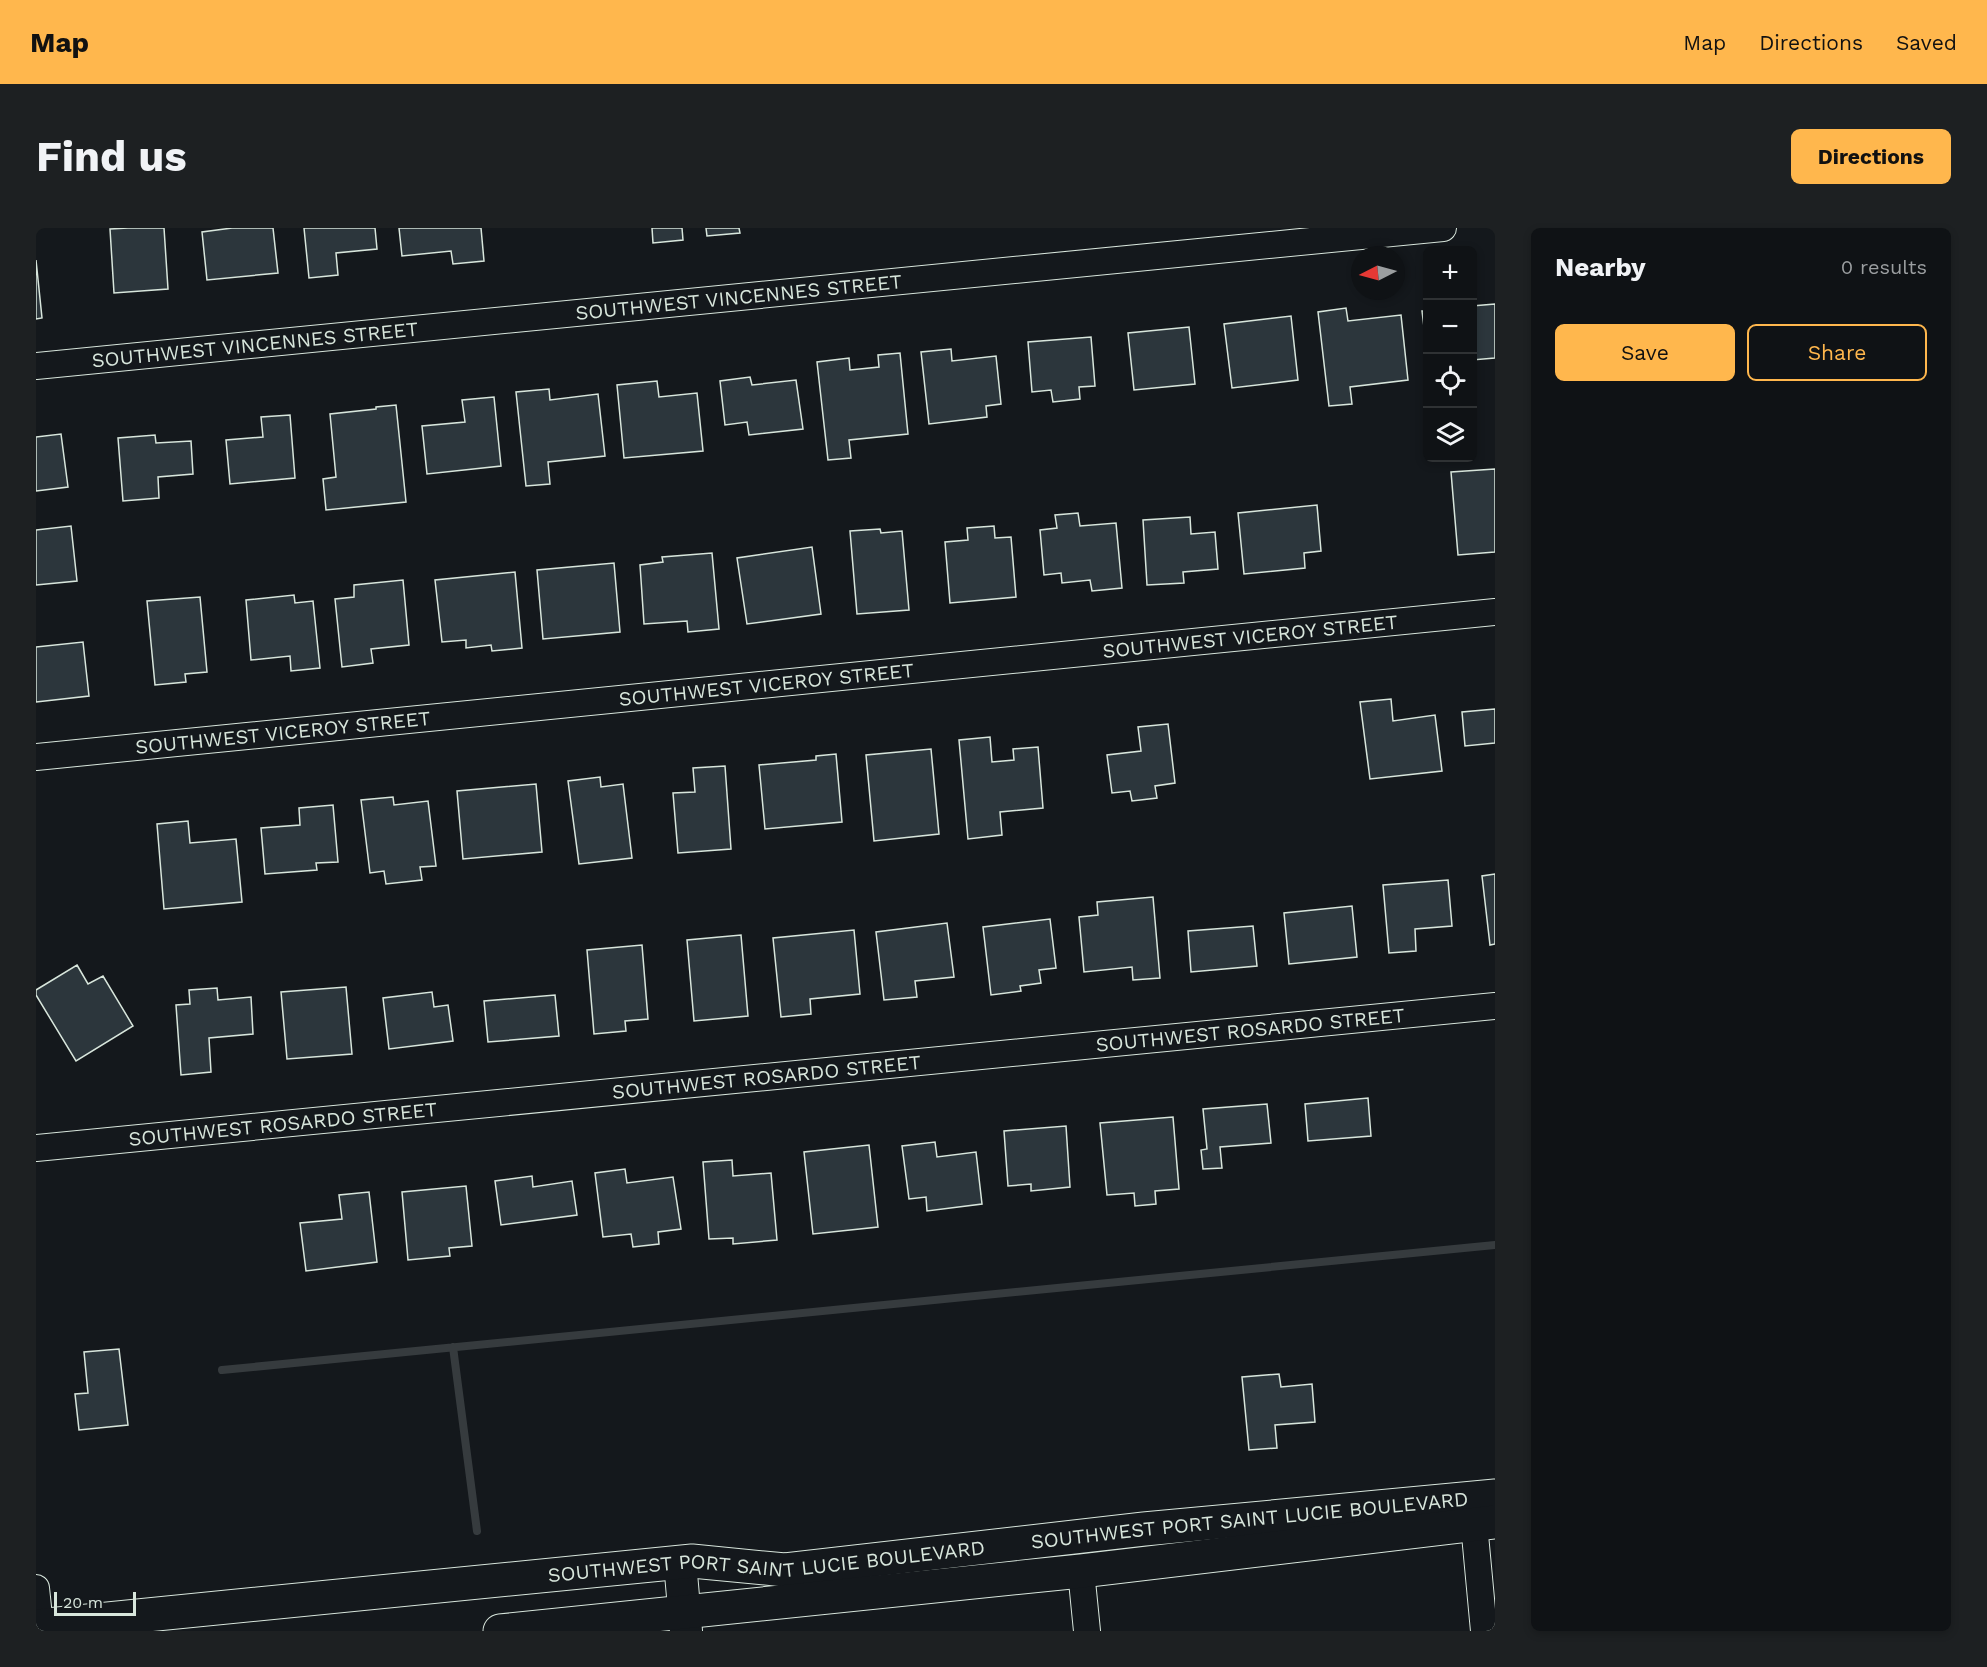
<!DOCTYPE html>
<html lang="en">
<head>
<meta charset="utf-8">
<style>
  body { margin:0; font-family:"Work Sans",sans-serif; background:#1d2022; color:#f1f3f6 }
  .controls { position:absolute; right:18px; top:18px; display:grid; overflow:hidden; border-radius:9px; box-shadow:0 3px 9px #0003 }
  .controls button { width:54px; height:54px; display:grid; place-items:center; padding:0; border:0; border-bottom:2px solid #2f3234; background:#0f1215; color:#f1f3f6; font:30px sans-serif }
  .compass { position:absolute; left:1315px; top:18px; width:54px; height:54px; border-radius:50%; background:#0f1215; box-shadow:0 3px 9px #0003; rotate:264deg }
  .scale { position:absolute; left:18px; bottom:15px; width:82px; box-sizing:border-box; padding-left:6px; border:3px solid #d8e6dc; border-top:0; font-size:16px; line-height:21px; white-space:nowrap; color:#d8e6dc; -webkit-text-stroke:4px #14181c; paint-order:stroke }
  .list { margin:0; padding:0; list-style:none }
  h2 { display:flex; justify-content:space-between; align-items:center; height:78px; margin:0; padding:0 24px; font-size:26px }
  h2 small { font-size:20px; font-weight:400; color:#9b9ea0 }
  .actions { display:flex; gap:12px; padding:18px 24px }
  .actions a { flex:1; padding:14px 0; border:2px solid #ffb74d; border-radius:9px; text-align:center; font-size:21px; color:#ffb74d }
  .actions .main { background:#ffb74d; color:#111 }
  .icon { flex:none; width:33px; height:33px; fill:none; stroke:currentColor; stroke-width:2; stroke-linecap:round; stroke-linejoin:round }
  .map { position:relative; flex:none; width:1459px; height:1403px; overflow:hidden; border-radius:9px }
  header { display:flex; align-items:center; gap:36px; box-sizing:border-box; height:84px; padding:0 30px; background:#ffb74d; color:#111 }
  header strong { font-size:28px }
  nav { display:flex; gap:33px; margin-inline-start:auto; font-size:21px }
  .intro { display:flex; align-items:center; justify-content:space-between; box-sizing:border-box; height:144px; padding:0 36px }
  h1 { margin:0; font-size:42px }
  .button { padding:15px 27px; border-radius:9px; background:#ffb74d; color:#111; font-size:21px; font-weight:700 }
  main { display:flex; gap:36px; padding:0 36px }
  aside { flex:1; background:#0f1215; border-radius:9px; box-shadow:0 3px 9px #0003 }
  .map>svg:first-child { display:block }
</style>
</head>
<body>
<header>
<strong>Map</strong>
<nav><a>Map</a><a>Directions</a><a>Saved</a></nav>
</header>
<div class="intro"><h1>Find us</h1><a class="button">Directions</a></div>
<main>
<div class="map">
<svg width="1459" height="1403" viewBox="0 0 1459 1403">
  <rect width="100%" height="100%" fill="#14181c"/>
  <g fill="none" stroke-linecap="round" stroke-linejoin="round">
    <path stroke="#363b3e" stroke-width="8" d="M417,1119L441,1303
      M186,1142L1459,1017"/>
  </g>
  <path fill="#2c363c" stroke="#d8e6dc" stroke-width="1.5" d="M92,0H128L132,61L78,65L74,1Z
    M196,0H237L242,45L171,52L166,4Z
    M268,0H339L341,21L300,25L302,47L273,50Z
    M363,0H445L448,33L417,36L415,23L366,28Z
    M616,0H646L647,12L617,15Z
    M670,0H703L704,5L671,8Z
    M0,32L6,90L0,91Z
    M1459,76V130L1436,132V78Z
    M1310,80L1312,93L1365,87L1372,152L1314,159L1316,176L1293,178L1282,84Z
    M1386,83H1392V123H1391Z
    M1255,88L1262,152L1196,160L1188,96Z
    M1153,99L1159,156L1098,162L1092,105Z
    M1055,109L1059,158L1043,159L1044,171L1017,174L1015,162L996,164L992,114Z
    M915,121L916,133L960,128L965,176L950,178L951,189L893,196L885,124Z
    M864,125L872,206L813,212L815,230L792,232L781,134L813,130L814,142L843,139L842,127Z
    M714,149L716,157L760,152L767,201L713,207L711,194L689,197L684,153Z
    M621,153L623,169L661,165L667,223L588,230L581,157Z
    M513,161L514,172L562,166L569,228L512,234L514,256L490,258L480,164Z
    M458,169L465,238L391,246L386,198L429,194L426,172Z
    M360,177L370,274L290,282L287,251L300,249L294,186L340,181V179Z
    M254,187L259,250L194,256L190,212L227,209L225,189Z
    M25,206L32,259L0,263V209Z
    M119,207L120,215L155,213L157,246L122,249L123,270L87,273L82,210Z
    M1459,241V324L1422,327L1415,244Z
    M1281,277L1285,323L1268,325L1269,340L1208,346L1202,285Z
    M1042,285L1044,298L1080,295L1086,360L1056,363L1054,352L1026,355L1025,345L1008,347L1004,302L1021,300L1019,287Z
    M1154,289L1155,306L1179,304L1182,341L1147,344L1148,355L1111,357L1107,292Z
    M35,298L41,353L0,357V302Z
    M958,298L959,310L975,309L980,369L914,375L909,314L932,312L931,300Z
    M844,301L845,305L866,303L873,382L821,386L814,303Z
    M776,319L785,386L711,396L701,330Z
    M676,325L683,401L652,404L651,393L608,396L604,337L627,334L626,329Z
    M578,335L584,404L507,411L501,342Z
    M479,344L486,420L456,423L455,417L430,420V412L406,414L399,352Z
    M367,352L373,417L335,421L337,435L306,439L299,371L318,369V357Z
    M258,367L259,375L277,373L284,440L255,443L254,428L215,432L210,372Z
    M164,369L171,444L149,446L150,454L119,457L111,373Z
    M47,414L53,468L0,474V419Z
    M1355,471L1357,493L1399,487L1406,543L1334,551L1324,474Z
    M1459,481V515L1429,518L1426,484Z
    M1132,496L1139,555L1119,558L1121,570L1096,573L1094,563L1076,565L1071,527L1105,523L1102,499Z
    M954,509L956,534L978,532L977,521L1002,519L1007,580L964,584L966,607L932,611L923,512Z
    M895,521L903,606L838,613L830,527Z
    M800,526L806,594L729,601L723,537L780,532V528Z
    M689,538L695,621L642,625L637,565L659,564L657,540Z
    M564,549L565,559L587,556L596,630L543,636L532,553Z
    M500,556L506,624L427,631L421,563Z
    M357,569L358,577L392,573L400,638L384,639L386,652L350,656L348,643L334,645L325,572Z
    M297,577L302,634L280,635L281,642L229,646L225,600L264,597L263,580Z
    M152,593L154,615L200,611L206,674L128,681L121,596Z
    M1459,646V716L1454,717L1446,648Z
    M1412,652L1416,698L1379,701L1380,723L1353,725L1347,657Z
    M1117,669L1124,750L1097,752L1096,739L1048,744L1043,689L1062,687L1061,674Z
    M1316,678L1321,729L1253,736L1248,685Z
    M1014,691L1020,740L1003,742L1005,755L984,758L985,763L955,767L947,699Z
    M911,695L918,749L879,753L881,769L848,772L840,704Z
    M1217,698L1221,738L1155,744L1152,703Z
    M818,702L824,766L774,771L775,786L745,789L737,710Z
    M705,707L712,788L658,793L651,712Z
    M606,717L612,791L589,793L590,803L558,806L551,722Z
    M41,737L52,756L67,748L97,798L40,833L0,767V762Z
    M310,759L316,826L251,831L245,764Z
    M181,760L182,772L215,769L217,806L173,810L175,844L145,847L140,777L154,776L153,762Z
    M396,764L398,779L412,777L417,813L353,821L347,770Z
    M519,767L523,808L452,814L448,773Z
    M1332,870L1335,908L1272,913L1269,876Z
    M1231,876L1235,915L1184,919L1186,940L1167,941L1165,922L1171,921L1167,881Z
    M1137,889L1143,961L1119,963L1120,976L1099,978L1098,965L1071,967L1064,895Z
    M1030,898L1034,959L995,963V956L972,958L968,903Z
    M899,914L901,929L940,924L946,976L891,983L890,969L873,971L866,918Z
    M833,917L842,999L777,1006L768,924Z
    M696,932L697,948L735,945L741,1012L697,1016V1010L673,1011L667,934Z
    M589,941L591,955L637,949L645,1001L622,1004L623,1016L597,1019L595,1006L567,1009L559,945Z
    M496,948L497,959L536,953L541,987L465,997L459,953Z
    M430,958L436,1018L413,1020L414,1028L372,1032L366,964Z
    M333,964L341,1034L270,1043L264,995L306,991L303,967Z
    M83,1121L92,1197L43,1202L39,1166L52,1165L48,1124Z
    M1243,1146L1245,1159L1276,1156L1279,1194L1239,1197L1241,1220L1213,1222L1206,1149Z"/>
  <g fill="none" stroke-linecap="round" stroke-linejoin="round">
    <defs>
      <g id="minor">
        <path id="s1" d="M0,138L1407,0"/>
        <path id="s2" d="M0,529L1459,384"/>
        <path id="s3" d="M0,920L1459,778"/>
        <path d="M1438,1296L1448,1403"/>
        <path d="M1045,1343L1051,1403"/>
        <path d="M0,1360L4,1398"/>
      </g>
      <path id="tertiary" d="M644,1334L650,1403"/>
      <g id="secondary">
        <path id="s4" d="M0,1398L656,1333L749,1342L1108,1301L1459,1268"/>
        <path d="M464,1403L1045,1343L1459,1294"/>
      </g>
    </defs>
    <use href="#minor" stroke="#d8e6dc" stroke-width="28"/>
    <use href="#tertiary" stroke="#d8e6dc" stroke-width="34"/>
    <use href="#secondary" stroke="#d8e6dc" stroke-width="35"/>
    <use href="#minor" stroke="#14181c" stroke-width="26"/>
    <use href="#tertiary" stroke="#14181c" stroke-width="32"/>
    <use href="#secondary" stroke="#14181c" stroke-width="33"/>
  </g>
  <g text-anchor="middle" stroke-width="4.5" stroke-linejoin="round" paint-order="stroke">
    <g font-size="20" fill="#d8e6dc" stroke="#14181c">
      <text dy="7" stroke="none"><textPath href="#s1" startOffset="706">SOUTHWEST VINCENNES STREET</textPath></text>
      <text dy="7" stroke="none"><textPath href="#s1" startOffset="220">SOUTHWEST VINCENNES STREET</textPath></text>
      <text dy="7" stroke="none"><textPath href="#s2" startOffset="1220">SOUTHWEST VICEROY STREET</textPath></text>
      <text dy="7" stroke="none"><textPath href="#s2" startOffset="734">SOUTHWEST VICEROY STREET</textPath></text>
      <text dy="7" stroke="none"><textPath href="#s2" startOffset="248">SOUTHWEST VICEROY STREET</textPath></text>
      <text dy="7" stroke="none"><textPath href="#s3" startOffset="1220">SOUTHWEST ROSARDO STREET</textPath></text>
      <text dy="7" stroke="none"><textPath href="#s3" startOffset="734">SOUTHWEST ROSARDO STREET</textPath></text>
      <text dy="7" stroke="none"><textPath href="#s3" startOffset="248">SOUTHWEST ROSARDO STREET</textPath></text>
      <text dy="7" stroke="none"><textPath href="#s4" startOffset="1220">SOUTHWEST PORT SAINT LUCIE BOULEVARD</textPath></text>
      <text dy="7" stroke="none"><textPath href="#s4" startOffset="734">SOUTHWEST PORT SAINT LUCIE BOULEVARD</textPath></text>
    </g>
  </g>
</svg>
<div class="controls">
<button>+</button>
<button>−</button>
<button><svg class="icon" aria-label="locate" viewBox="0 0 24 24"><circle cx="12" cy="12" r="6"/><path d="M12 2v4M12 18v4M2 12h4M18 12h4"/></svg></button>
<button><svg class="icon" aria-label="layers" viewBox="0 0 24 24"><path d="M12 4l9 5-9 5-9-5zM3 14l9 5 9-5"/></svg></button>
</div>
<svg class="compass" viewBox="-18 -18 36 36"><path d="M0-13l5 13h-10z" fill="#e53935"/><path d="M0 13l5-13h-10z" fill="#9b9ea0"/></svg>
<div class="scale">20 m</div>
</div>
<aside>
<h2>Nearby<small>0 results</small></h2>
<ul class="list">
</ul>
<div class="actions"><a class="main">Save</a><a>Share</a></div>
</aside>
</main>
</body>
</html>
